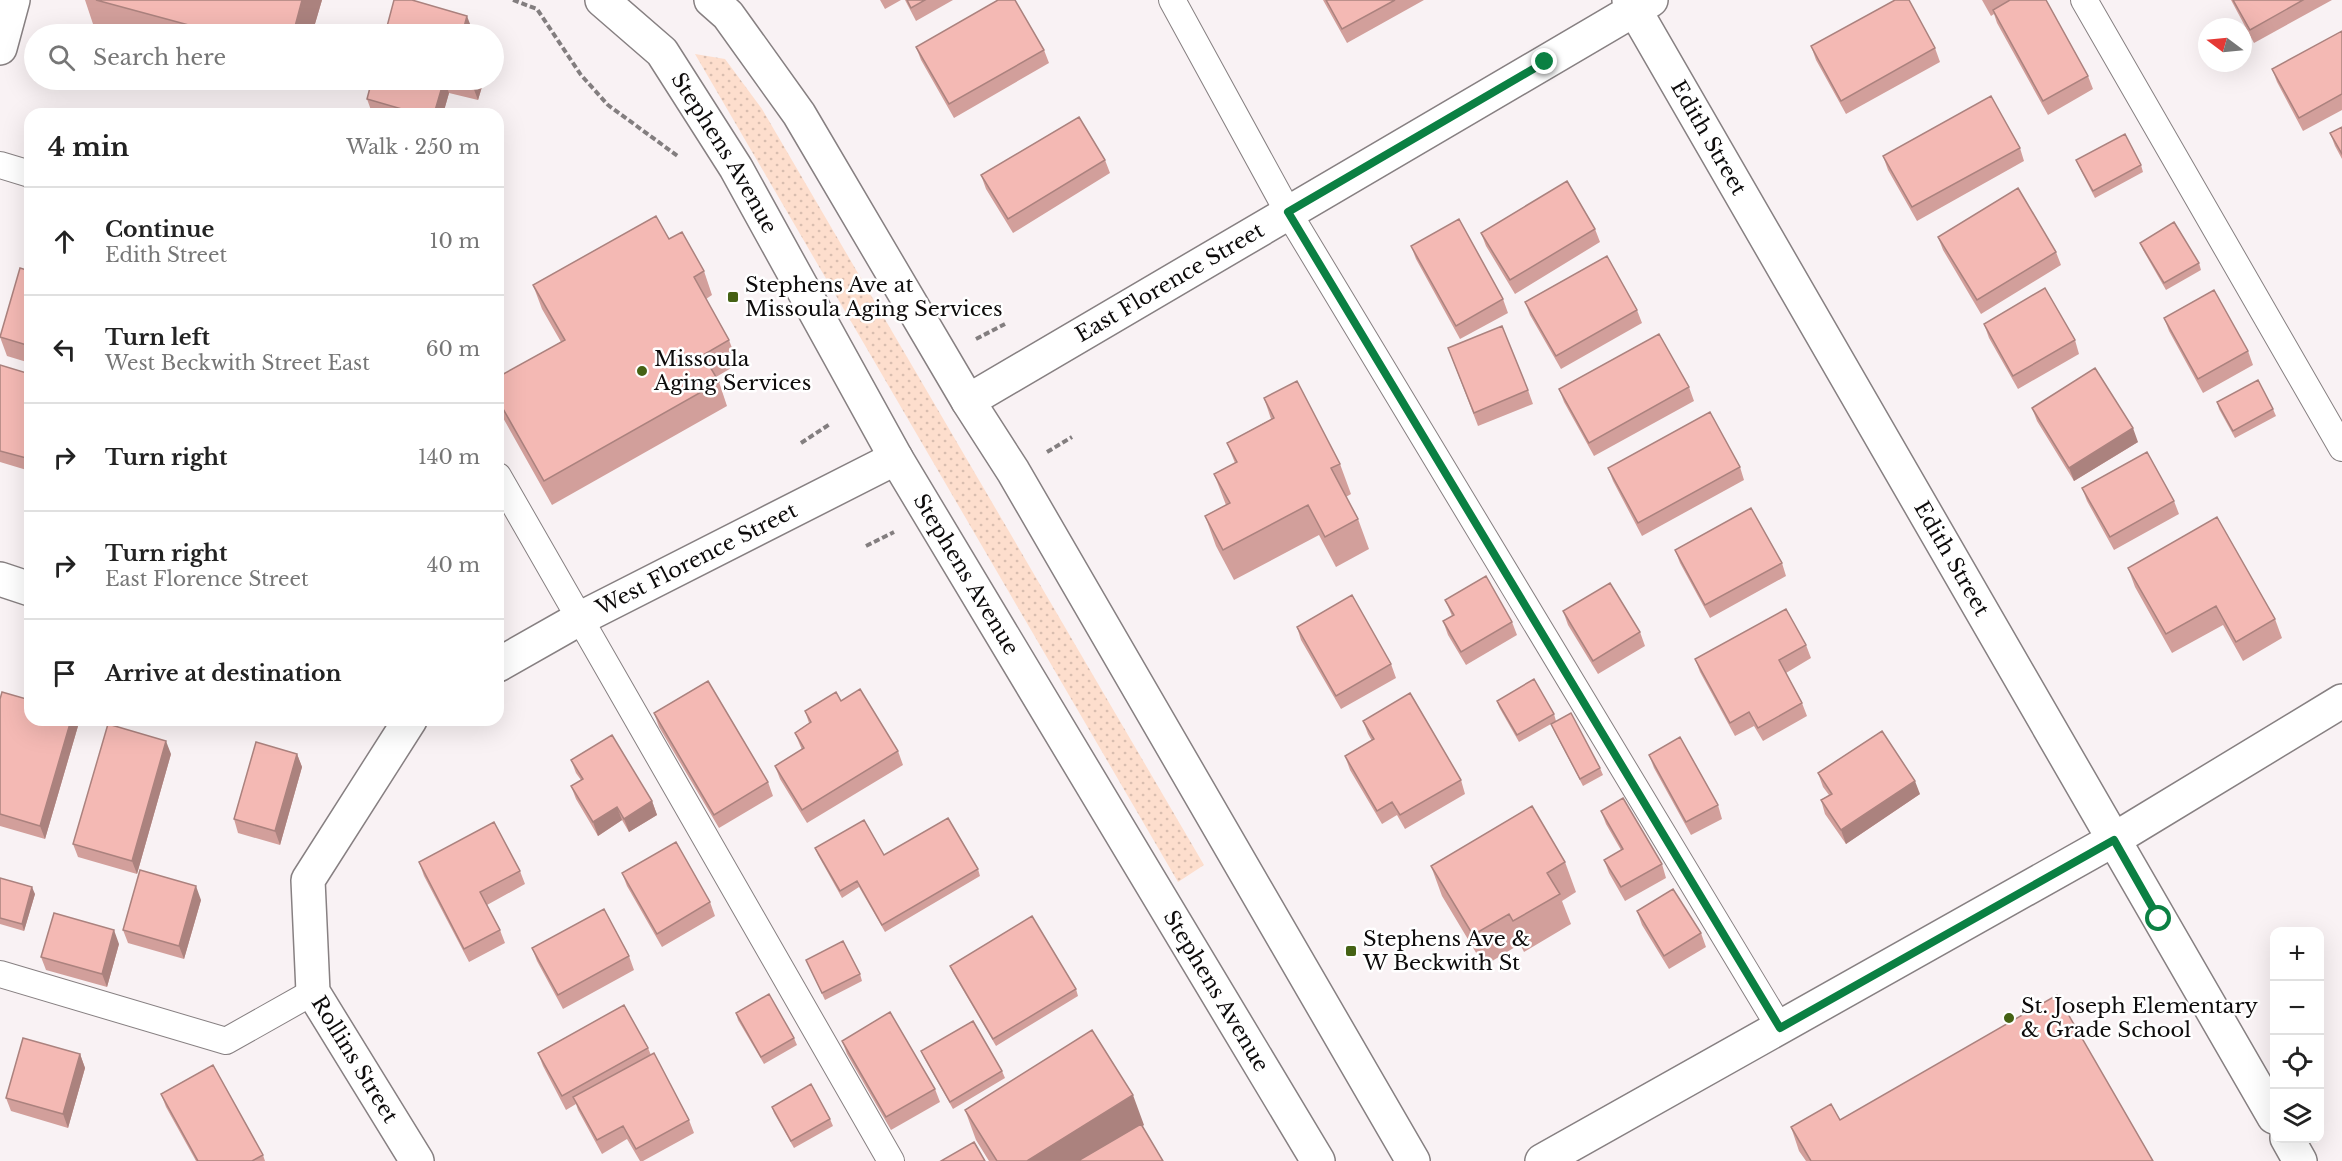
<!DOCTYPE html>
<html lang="en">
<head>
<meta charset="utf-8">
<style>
  body { margin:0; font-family:"Libre Baskerville",serif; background:#f2f2f2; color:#222 }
  .controls { position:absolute; right:18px; bottom:18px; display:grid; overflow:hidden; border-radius:12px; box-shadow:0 6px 24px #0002 }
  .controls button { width:54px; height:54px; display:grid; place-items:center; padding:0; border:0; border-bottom:2px solid #e0e0e0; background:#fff; color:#222; font:30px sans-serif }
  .compass { position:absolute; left:2198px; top:18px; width:54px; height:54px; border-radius:50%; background:#fff; box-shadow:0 6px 24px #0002; rotate:286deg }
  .stop { position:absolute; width:18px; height:18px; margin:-14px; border:4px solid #0b8043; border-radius:50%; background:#fff }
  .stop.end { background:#0b8043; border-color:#fff; box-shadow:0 2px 6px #0008 }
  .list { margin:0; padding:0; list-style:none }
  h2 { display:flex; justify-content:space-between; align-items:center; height:78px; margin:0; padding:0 24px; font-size:26px }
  h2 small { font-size:20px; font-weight:400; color:#767676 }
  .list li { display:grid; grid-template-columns:39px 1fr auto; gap:18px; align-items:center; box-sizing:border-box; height:108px; padding:0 24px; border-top:2px solid #e0e0e0 }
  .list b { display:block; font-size:22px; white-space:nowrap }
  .list p { margin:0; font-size:20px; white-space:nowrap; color:#767676 }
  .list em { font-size:20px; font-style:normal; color:#767676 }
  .icon { flex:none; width:33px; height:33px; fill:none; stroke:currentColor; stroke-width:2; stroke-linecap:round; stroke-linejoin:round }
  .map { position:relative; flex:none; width:2342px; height:1161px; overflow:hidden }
  .search { position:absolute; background:#fff; box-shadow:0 6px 24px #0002; left:24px; top:24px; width:480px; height:66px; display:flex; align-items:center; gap:15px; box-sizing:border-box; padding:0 21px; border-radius:33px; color:#767676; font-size:22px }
  .panel { position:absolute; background:#fff; box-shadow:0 6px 24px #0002; left:24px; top:108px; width:480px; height:618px; border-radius:18px }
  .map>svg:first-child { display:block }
</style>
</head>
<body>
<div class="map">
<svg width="2342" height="1161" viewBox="0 0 2342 1161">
  <defs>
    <pattern id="grass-dots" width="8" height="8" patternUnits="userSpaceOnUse" patternTransform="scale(1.5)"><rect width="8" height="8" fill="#fddecd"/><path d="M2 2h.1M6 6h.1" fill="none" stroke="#d8bdaf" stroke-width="1.8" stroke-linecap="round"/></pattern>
  </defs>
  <rect width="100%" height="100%" fill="#f9f2f4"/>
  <path fill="url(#grass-dots)" d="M695,54L725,59L762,109L1204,865L1178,882Z"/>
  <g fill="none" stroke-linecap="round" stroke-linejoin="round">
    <defs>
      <path id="lane" d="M1172,0L1288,212L1780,1028
        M2084,0L2342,448
        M0,165L30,174
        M498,476L891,1161
        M0,974L226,1041L313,992"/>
      <g id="street">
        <path id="s1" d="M1629,0L2274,1117"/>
        <path id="s2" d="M968,401L1651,0"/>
        <path d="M0,579L30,589"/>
        <path id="s3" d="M498,665L579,619L896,458"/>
        <path id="s4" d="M410,720L308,880L313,992L417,1161"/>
        <path d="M2287,1138L2300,1161"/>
      </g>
      <path id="secondary" d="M0,48L13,0
        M1542,1161L2113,840L2342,701"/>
      <g id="primary">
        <path id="s5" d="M602,0L662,52L736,168L896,458L1318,1161"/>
        <path d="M711,0L728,15L799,114L968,401L1013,471L1413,1161"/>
      </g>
    </defs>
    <use href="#lane" stroke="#878082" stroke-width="28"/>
    <use href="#street" stroke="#878082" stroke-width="36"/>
    <use href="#secondary" stroke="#878082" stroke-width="36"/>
    <use href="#primary" stroke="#878082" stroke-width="36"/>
    <path stroke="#837e7f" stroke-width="4" stroke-dasharray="6 3" stroke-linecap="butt" d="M513,0L537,9L581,75L608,105L679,157
      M976,339L1005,324
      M801,443L830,424
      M1047,452L1072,437
      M866,546L894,532"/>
    <use href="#lane" stroke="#fff" stroke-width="26"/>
    <use href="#street" stroke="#fff" stroke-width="33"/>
    <use href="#secondary" stroke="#fff" stroke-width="33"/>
    <use href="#primary" stroke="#fff" stroke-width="33"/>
  </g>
  <path fill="#d29f9b" d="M85,0H322L312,34H122L94,27Z
    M880,0H901L885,9Z
    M905,0H953L916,21Z
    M1323,0H1424L1347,43Z
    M1982,0H2046L2088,76L2093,89L2048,115L1997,23L1994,14L1991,16Z
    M2231,0H2332L2254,43Z
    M2342,31V110L2303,131L2277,82L2272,69Z
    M1811,46L1935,48L1940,62L1846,114L1816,60Z
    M916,47L1044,50L1049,63L954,118L921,60Z
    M287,80H300L299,83Z
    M372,80H484L478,100L449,93L443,114H376L372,113L367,99Z
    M2342,127V159L2335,146L2330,133Z
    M2020,148L2024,161L1917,221L1888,170L1883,156Z
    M1105,160L1110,173L1013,233L986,189L981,175Z
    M2076,160L2141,165L2143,172L2095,198L2079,167Z
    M1595,229L1600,242L1515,294L1486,246L1481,233Z
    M1938,237L2056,252L2061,265L1981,314L1943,250Z
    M669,239L704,271L712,295L706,299L729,340L738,364L716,377L719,382L727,406L552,505L498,409V377L561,342L542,309L533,285Z
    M2140,243L2199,263L2201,270L2166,290L2143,250Z
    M1411,246L1503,299L1508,313L1460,339L1416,259Z
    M30,271V363L7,356L0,337Z
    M1525,302L1637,310L1642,323L1561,369L1530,315Z
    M2164,318L2248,351L2253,365L2203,393L2169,331Z
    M1984,324L2075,340L2079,354L2018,389L1989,338Z
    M1448,348L1528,390L1533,404L1478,426Z
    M0,365L30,374V471L0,462Z
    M1689,387L1694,401L1594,456L1564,402L1559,389Z
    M1264,398L1340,464L1351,494L1346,497L1358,519L1369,549L1336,567L1319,535L1234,580L1216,546L1205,516L1226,505L1214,474L1235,463L1227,443L1271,419Z
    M2217,402L2273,409L2276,416L2235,438L2219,409Z
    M2032,408L2138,442L2074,481L2037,421Z
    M1740,467L1744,480L1642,536L1613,481L1608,468Z
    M2082,488L2174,501L2179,514L2114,550L2087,501Z
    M1675,550L1782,563L1786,576L1710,618L1680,563Z
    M2128,568L2275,619L2282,638L2243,661L2223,625L2172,653L2135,587Z
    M1445,600L1512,622L1517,635L1466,665L1448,635L1443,621L1452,616Z
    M1563,611L1640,632L1645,646L1598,674L1568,625Z
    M1297,627L1391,664L1396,678L1341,709L1301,640Z
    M1806,645L1811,658L1786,673L1802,703L1807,716L1763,741L1754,726L1735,736L1700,672L1695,659Z
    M0,699L78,726L45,839L0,826Z
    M841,701L898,751L903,765L807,823L780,779L775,766L802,750L795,733L809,723L805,711Z
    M1497,701L1554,714L1556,721L1600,768L1603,775L1583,786L1554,731L1551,724L1519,742L1499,707Z
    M654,713L768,782L773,796L719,828L659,727Z
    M1363,721L1461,780L1465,794L1405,829L1397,815L1382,824L1350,770L1345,756L1372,741L1368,734Z
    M171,754L137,874L78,857L73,844Z
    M297,754L302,767L280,845L238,833L234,819Z
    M1649,755L1718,805L1722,819L1691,835L1654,768Z
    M571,760L652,801L657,815L629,832L622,820L598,836L576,799L571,786L581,780L576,773Z
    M1818,773L1920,794L1846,844L1825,814L1821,800L1829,795L1823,787Z
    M1601,811L1662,864L1666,878L1625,901L1609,873L1604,860L1621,850L1606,824Z
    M815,848L884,855L978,869L980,876L885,932L859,887L842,898L818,855Z
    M419,862L520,871L525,884L487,905L500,930L505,943L469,962L424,876Z
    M1565,862L1576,892L1562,901L1571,924L1524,952L1520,944L1484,966L1442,896L1431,866Z
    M622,873L710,902L715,916L662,947L627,886Z
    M0,878L35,894L24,931L0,924Z
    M201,900L184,959L128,943L123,930Z
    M1637,911L1701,933L1706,947L1669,969L1642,925Z
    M119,944L107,987L46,970L41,957Z
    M532,948L629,956L634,970L563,1009L537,961Z
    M806,960L860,974L862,981L825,1000Z
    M950,966L1076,989L1078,996L996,1046L953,973Z
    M736,1013L794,1038L797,1045L764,1064L738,1020Z
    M842,1041L935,1089L940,1102L891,1130L847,1054Z
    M648,1048L651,1055L689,1120L694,1133L643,1161H640L627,1139L602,1154L578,1110L576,1104L566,1110L543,1066L538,1053Z
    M921,1051L1002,1071L1005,1078L953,1109L924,1058Z
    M80,1054L85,1068L68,1128L11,1111L6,1098Z
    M161,1094L263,1155L265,1161H196L166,1107Z
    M772,1107L830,1119L833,1126L794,1148L774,1113Z
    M965,1110L1144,1125L1142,1126L1163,1161H989L976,1140Z
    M1840,1120L2153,1161H1806L1799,1151L1791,1127Z"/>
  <path fill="#ab827e" d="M302,0H322L312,34H293Z
    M467,16L472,29L471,34H462Z
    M444,80L449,93L443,114H434Z
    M475,80H484L478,100L473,87Z
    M2133,428L2138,442L2074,481L2069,468Z
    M71,720H75L78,726L45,839L40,826Z
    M166,741L171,754L137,874L132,861Z
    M297,754L302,767L280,845L275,831Z
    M1915,781L1920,794L1846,844L1841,830Z
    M652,801L657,815L629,832L624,819Z
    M617,807L622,820L598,836L593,822Z
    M196,886L201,900L184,959L179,946Z
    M32,887L35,894L24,931L22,924Z
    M114,930L119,944L107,987L102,974Z
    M80,1054L85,1068L68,1128L63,1114Z
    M1133,1095L1144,1125L1087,1161H1027Z"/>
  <path fill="#f4b9b4" stroke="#ab827e" stroke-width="1.5" d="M96,0H302L293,34H222Z
    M394,0H412L467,16L462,34H385Z
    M907,0H925L911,8Z
    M998,0H1015L1044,50L949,104L916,47Z
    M1326,0H1395L1342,29Z
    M1895,0H1909L1935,48L1841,101L1811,46Z
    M2010,0H2046L2088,76L2043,101L1993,10Z
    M2233,0H2303L2250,30Z
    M2342,31V94L2299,118L2272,69Z
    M372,80H444L434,114H419L367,99Z
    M445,80H475L473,87Z
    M1991,96L2020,148L1912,207L1883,156Z
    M1079,117L1105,160L1008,219L981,175Z
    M2342,127V154L2330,133Z
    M2125,134L2141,165L2093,191L2076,160Z
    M1567,181L1595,229L1510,280L1481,233Z
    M2018,188L2056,252L1977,300L1938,237Z
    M656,216L669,239L682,232L704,271L694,277L729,340L703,355L719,382L544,481L498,400V377L565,340L533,285Z
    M1459,219L1503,299L1456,326L1411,246Z
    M2174,222L2199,263L2164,283L2140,243Z
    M1607,256L1637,310L1556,356L1525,302Z
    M20,268L30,271V346L0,337Z
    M2045,288L2075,340L2013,376L1984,324Z
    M2214,290L2248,351L2198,379L2164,318Z
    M1502,326L1528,390L1474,413L1448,348Z
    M1659,334L1689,387L1589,443L1559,389Z
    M0,365L30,374V459L0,451Z
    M2095,368L2133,428L2069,468L2032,408Z
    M2258,380L2273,409L2233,431L2217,402Z
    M1297,381L1340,464L1331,468L1358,519L1325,537L1308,505L1223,550L1205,516L1230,503L1214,474L1237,462L1227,443L1274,418L1264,398Z
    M1710,412L1740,467L1638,523L1608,468Z
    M2147,452L2174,501L2110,537L2082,488Z
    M1751,508L1782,563L1705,605L1675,550Z
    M2217,517L2275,619L2236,642L2216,606L2166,634L2128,568Z
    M1486,576L1512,622L1461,652L1443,621L1454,615L1445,600Z
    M1610,583L1640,632L1593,661L1563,611Z
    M1352,595L1391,664L1336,696L1297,627Z
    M1786,609L1806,645L1779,660L1802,703L1758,728L1749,712L1730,723L1695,659Z
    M1534,679L1554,714L1517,735L1497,701Z
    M708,681L768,782L714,815L654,713Z
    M860,689L898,751L802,810L775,766L804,748L795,733L811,722L805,711L836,692L841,701Z
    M2,692L30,700V720H71L40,826L0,814V699Z
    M1410,693L1461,780L1400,815L1392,802L1377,811L1345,756L1374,739L1363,721Z
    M1571,713L1600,768L1580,779L1551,724Z
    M108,724L166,741L132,861L73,844Z
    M1882,731L1915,781L1841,830L1821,800L1832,794L1818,773Z
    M612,735L652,801L624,819L617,807L593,822L571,786L583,779L571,760Z
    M1680,737L1718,805L1686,822L1649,755Z
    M256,742L297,754L275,831L234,819Z
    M1623,798L1662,864L1621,887L1604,860L1623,849L1601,811Z
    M1532,806L1565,862L1547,873L1560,894L1513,921L1509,914L1473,935L1431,866Z
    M948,818L978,869L882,925L857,881L840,891L815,848L864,820L884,855Z
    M494,822L520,871L480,892L500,930L464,949L419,862Z
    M676,842L710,902L657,934L622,873Z
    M140,870L196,886L179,946L123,930Z
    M0,878L32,887L22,924L0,918Z
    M1673,889L1701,933L1664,956L1637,911Z
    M604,909L629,956L558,995L532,948Z
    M54,913L114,930L102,974L41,957Z
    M1032,916L1076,989L993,1039L950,966Z
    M843,941L860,974L822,993L806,960Z
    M769,994L794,1038L761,1057L736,1013Z
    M2057,995L2153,1161H1811L1791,1127L1831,1104L1840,1120Z
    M624,1005L648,1048L562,1096L538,1053Z
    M890,1012L935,1089L886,1117L842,1041Z
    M973,1021L1002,1071L950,1102L921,1051Z
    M1092,1030L1133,1095L1027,1161H997L965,1110Z
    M23,1038L80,1054L63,1114L6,1098Z
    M654,1053L689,1120L636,1149L623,1126L597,1140L573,1097Z
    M213,1065L263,1155L252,1161H198L161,1094Z
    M811,1084L830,1119L791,1141L772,1107Z
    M1141,1124L1163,1161H1078Z
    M974,1142L985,1161H941Z"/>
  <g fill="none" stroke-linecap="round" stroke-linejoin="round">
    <path stroke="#0b8043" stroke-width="8" d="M1545,62L1288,212L1780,1028L2114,840L2159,919"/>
  </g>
  <g fill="#456214" stroke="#fff" stroke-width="2">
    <rect x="727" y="291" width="12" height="12" rx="3"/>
    <circle cx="642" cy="371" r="6"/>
    <rect x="1345" y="945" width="12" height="12" rx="3"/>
    <circle cx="2009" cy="1018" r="6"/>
  </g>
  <g text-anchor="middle" stroke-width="5" stroke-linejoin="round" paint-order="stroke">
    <g font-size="21" fill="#0d0b0b" stroke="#fff">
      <text dy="7" stroke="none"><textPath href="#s1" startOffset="159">Edith Street</textPath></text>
      <text dy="7" stroke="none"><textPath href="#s5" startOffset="198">Stephens Avenue</textPath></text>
      <text dy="7" stroke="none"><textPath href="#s2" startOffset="234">East Florence Street</textPath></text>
      <text dy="7" stroke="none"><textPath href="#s1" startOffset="645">Edith Street</textPath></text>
      <text dy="7" stroke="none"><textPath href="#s3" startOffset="225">West Florence Street</textPath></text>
      <text dy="7" stroke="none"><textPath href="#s5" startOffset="684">Stephens Avenue</textPath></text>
      <text dy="7" stroke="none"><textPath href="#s5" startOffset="1170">Stephens Avenue</textPath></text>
      <text dy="7" stroke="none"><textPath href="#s4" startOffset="381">Rollins Street</textPath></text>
    </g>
    <g font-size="21" fill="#0d0b0b" stroke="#fff" text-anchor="start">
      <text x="745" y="292">Stephens Ave at<tspan x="745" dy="24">Missoula Aging Services</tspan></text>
      <text x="654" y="366">Missoula<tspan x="654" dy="24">Aging Services</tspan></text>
      <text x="1363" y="946">Stephens Ave &amp;<tspan x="1363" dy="24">W Beckwith St</tspan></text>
      <text x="2021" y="1013">St. Joseph Elementary<tspan x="2021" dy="24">&amp; Grade School</tspan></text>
    </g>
  </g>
</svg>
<div class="controls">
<button>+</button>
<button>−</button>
<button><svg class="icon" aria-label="locate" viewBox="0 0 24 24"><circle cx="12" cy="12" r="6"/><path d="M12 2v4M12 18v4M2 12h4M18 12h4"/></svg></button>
<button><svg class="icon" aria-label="layers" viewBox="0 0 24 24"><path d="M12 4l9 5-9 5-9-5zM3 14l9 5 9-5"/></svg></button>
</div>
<svg class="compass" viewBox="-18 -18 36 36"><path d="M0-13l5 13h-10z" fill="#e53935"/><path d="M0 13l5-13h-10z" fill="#767676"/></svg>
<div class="stop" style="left:2159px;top:919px"></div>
<div class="stop end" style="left:1545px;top:62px"></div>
<div class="search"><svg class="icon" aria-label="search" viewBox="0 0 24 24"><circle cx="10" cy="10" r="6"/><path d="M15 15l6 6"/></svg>Search here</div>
<section class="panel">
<h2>4 min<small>Walk · 250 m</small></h2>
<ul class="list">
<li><svg class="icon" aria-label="ahead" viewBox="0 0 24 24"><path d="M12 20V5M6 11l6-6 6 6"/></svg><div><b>Continue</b><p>Edith Street</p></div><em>10 m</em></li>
<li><svg class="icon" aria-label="left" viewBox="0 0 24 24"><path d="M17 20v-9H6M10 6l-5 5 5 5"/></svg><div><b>Turn left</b><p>West Beckwith Street East</p></div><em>60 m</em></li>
<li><svg class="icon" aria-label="right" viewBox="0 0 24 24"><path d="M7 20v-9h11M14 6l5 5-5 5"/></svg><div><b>Turn right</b></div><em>140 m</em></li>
<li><svg class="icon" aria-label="right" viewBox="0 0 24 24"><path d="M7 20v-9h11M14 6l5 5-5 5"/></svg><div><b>Turn right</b><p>East Florence Street</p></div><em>40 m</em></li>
<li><svg class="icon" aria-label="arrive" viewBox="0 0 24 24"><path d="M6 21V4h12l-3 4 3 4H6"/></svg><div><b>Arrive at destination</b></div></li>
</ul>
</section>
</div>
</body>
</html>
